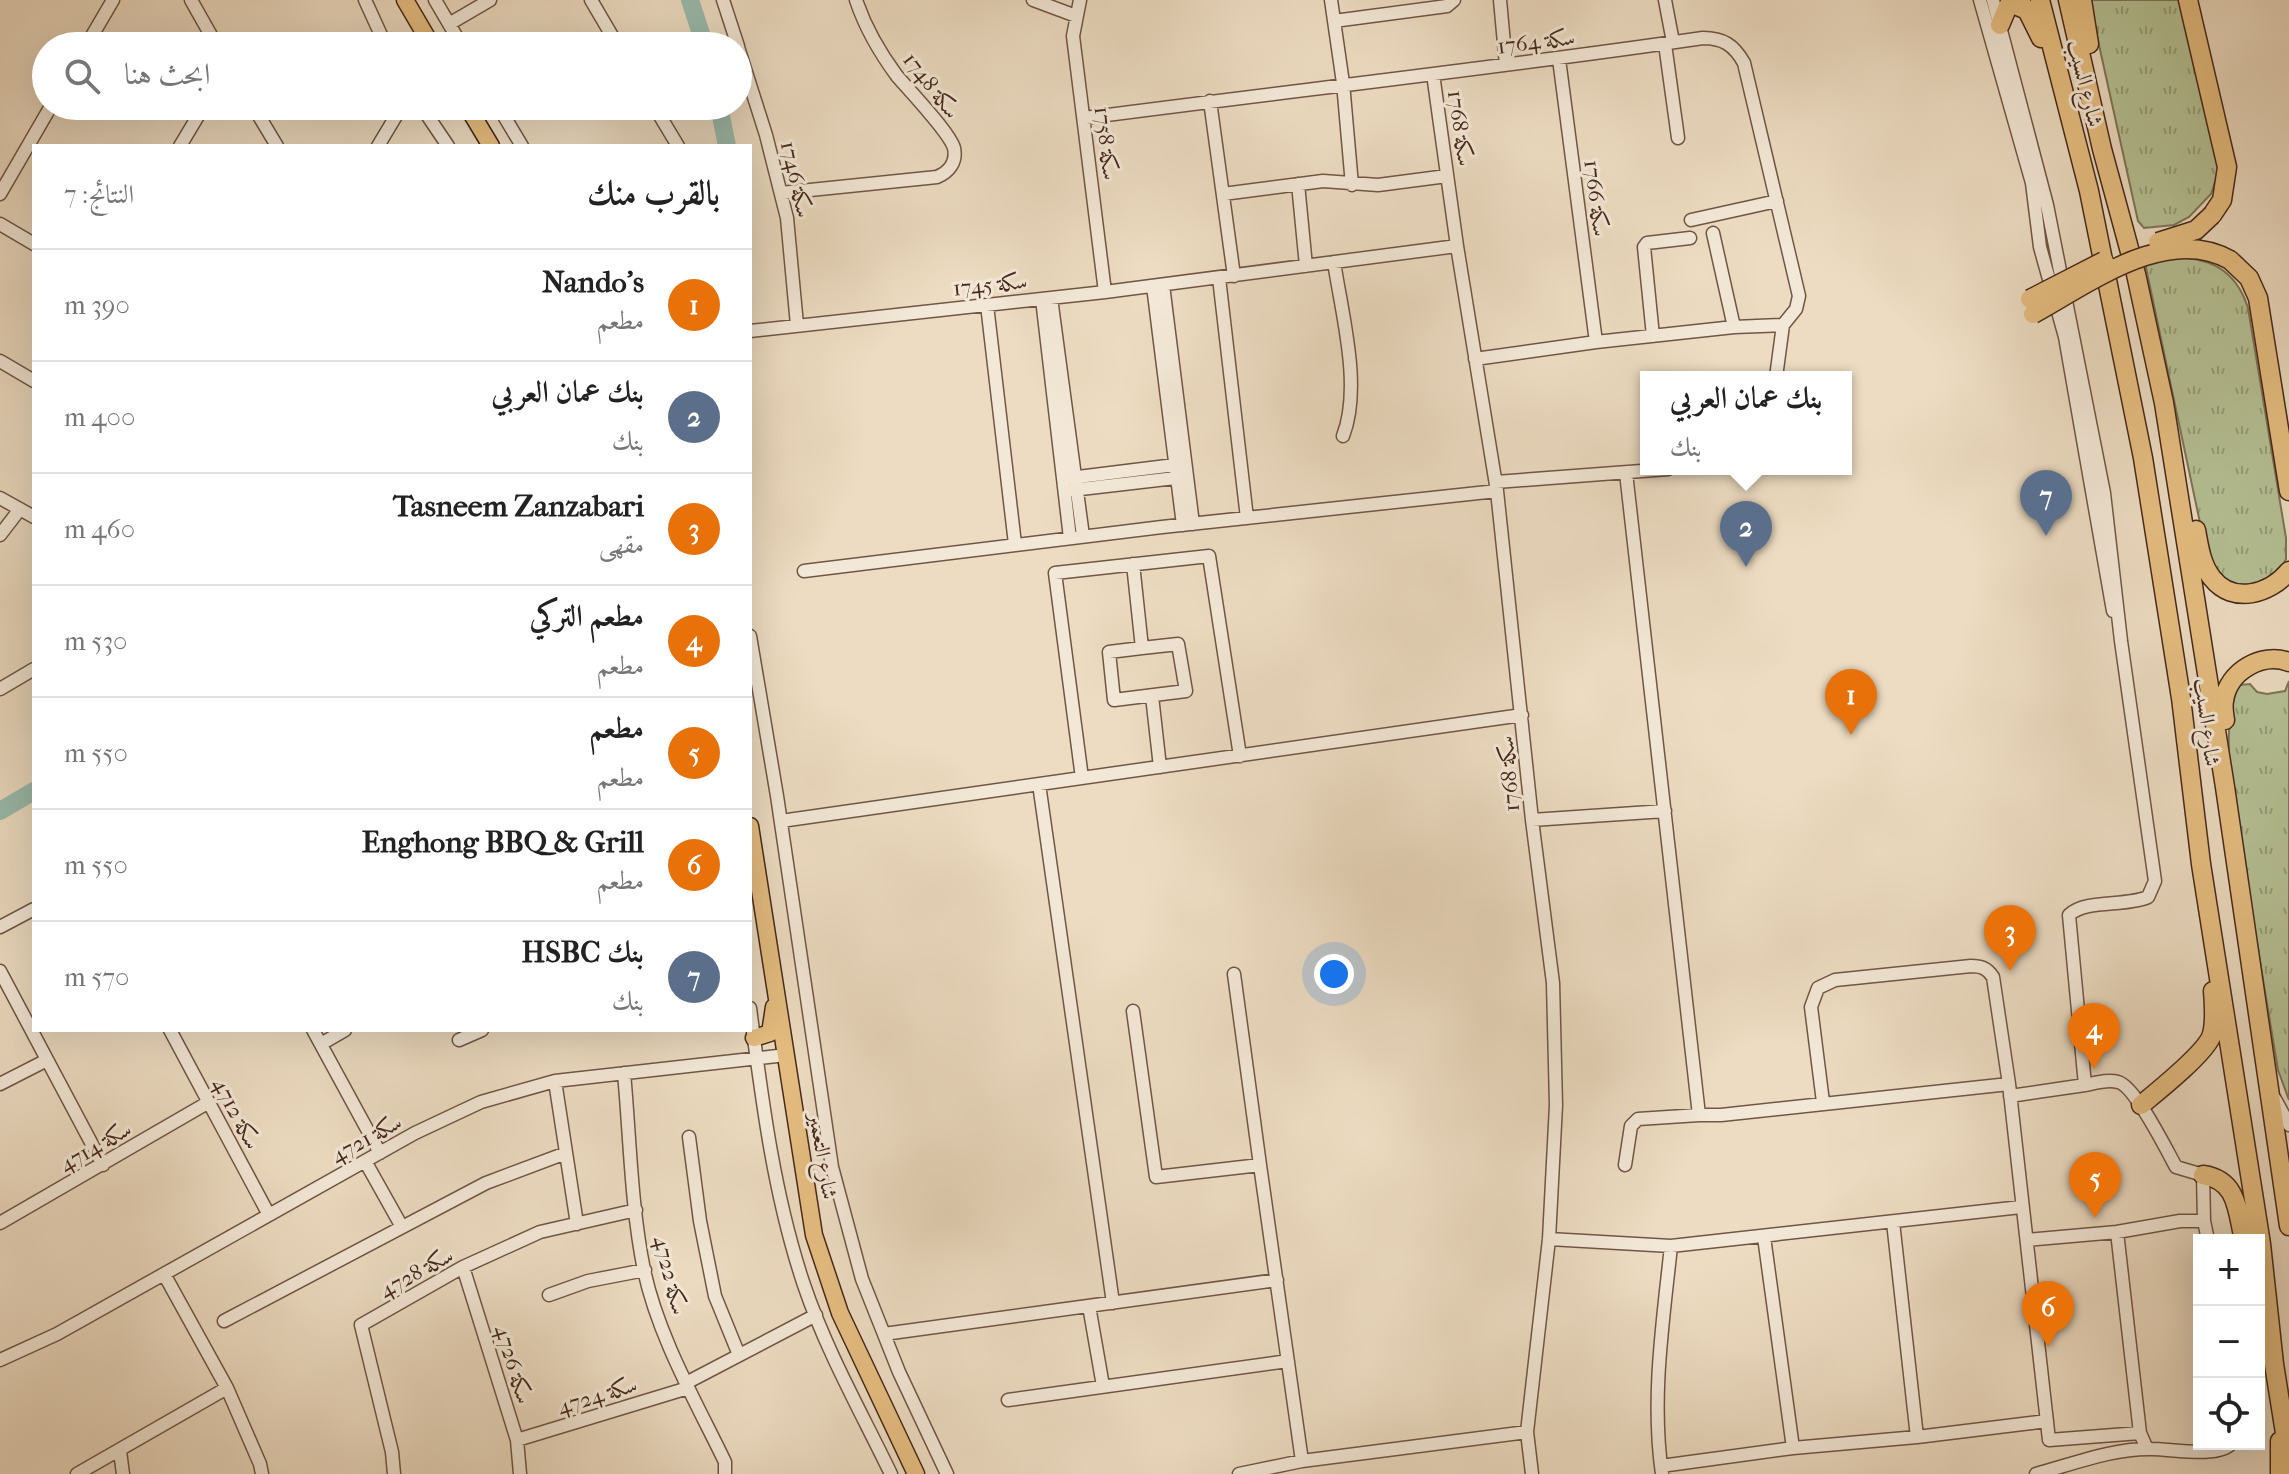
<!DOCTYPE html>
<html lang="ar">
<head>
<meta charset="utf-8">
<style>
  body { margin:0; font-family:"IM FELL French Canon",Amiri,serif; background:#f2f2f2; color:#222; direction:rtl }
  .controls { position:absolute; right:24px; bottom:24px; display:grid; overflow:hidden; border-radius:0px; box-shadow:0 8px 32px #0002 }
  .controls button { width:72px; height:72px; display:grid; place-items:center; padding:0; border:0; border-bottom:2px solid #e0e0e0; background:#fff; color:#222; font:40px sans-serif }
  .you { position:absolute; left:1334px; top:974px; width:28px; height:28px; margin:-20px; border:6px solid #fff; border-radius:50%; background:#1a73e8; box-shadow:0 0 0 12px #1a73e833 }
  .badge { display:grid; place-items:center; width:52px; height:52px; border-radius:50%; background:#b45309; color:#fff; font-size:26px; font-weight:700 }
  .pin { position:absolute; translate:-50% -66px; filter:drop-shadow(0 2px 4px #0008) }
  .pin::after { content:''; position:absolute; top:42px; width:28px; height:24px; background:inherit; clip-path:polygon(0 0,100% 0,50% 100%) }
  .popup { position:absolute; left:1640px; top:371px; width:212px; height:104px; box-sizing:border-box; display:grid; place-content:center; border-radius:0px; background:#fff; filter:drop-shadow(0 2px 6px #0005); font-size:26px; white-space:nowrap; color:#767676 }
  .popup b { font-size:30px; color:#222 }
  .popup::after { content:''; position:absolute; left:50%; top:100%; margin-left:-16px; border:16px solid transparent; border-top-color:#fff }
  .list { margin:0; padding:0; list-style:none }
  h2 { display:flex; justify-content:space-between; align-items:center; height:104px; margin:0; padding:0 32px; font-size:34px }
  h2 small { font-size:26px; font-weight:400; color:#767676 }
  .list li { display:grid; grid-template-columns:52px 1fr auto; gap:24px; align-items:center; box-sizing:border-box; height:112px; padding:0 32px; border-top:2px solid #e0e0e0 }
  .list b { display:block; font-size:30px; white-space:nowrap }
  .list p { margin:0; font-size:26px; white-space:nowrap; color:#767676 }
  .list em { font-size:26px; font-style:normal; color:#767676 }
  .icon { flex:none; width:44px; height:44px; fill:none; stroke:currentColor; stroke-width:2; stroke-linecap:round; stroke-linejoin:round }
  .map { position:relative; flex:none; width:2289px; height:1474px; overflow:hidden; direction:ltr }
  .search { position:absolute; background:#fff; box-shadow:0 8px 32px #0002; left:32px; top:32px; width:720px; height:88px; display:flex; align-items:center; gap:20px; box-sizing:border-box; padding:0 28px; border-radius:44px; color:#767676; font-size:30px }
  .panel { position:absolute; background:#fff; box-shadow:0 8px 32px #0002; left:32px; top:144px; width:720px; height:888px; border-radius:0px; direction:rtl }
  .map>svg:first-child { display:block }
</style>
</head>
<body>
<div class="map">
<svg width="2289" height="1474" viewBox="0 0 2289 1474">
  <defs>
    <pattern id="grass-tufts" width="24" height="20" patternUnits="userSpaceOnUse" patternTransform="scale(2)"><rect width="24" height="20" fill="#b5c195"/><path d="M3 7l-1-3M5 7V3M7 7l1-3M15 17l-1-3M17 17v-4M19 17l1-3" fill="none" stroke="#959d79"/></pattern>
  </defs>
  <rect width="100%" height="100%" fill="#eddcc2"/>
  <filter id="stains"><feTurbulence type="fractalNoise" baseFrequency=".0025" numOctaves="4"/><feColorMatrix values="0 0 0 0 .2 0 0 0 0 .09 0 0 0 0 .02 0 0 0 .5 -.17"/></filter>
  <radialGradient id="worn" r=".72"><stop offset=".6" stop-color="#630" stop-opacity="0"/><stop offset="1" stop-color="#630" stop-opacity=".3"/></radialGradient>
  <path fill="url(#grass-tufts)" stroke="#7e7558" stroke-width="2" d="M2089,0H2181L2217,141L2218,173L2211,194L2189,217L2174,225L2144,228L2138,221Z
    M2168,257C2207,257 2235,267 2248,308L2286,538V559L2279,573L2269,584L2242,588L2218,577L2203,537L2145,263Z
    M2289,681V1100L2278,1070C2270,1020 2261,969 2253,919C2244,867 2212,728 2240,685L2250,684L2257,692L2267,694L2285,691Z"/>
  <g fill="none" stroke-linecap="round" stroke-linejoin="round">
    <path stroke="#9abcae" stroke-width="18" d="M690,0L705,46
      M719,106L727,146
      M0,811L34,791"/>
    <defs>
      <path id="minor" d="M191,0L217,46
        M365,0L386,46
        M435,0L462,46
        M591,0L618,46
        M723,0L738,46
        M1033,0L1076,16
        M1080,0L1073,36L1105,292
        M1331,0L1343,83L1352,185
        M1500,0L1506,65
        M1665,0L1673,42
        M1980,0L2032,183L2040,247L2065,337L2113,611
        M1993,0L2047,205L2104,493L2121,641L2155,881L2148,897C2125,907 2086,899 2069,915L2085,1085C2095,1083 2108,1079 2118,1082C2135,1086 2166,1149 2176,1167L2203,1175L2204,1221
        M1334,21L1447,6L1454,0
        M449,24L490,0
        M1665,44L1678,138
        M86,46L113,0
        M738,47L766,135L787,218L797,325
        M1559,59L1596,342
        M1433,74L1457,246L1497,491L1532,820L1553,983L1556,1105L1549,1239L1527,1432L1532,1474
        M1210,101L1234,276
        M253,106L277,146
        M421,106L448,146
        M498,106L522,146
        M654,106L678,146
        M1084,118C1290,91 1497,68 1703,38C1723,38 1734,45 1744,63L1799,296L1796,309L1783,325L1734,327L1596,342L1475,359
        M180,146L204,106
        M378,146L402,106
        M1298,184L1306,266
        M781,193L937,177C949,172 957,162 954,148C950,133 910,91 897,76C880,53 865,27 856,0
        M0,194L51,106
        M1223,194L1323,181L1378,185L1447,176
        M1691,220L1777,201
        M0,224L34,244
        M1713,233L1734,327
        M1334,262C1342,315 1362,387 1343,436
        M1219,278L1247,518
        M1163,285L1193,524
        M1153,286L1183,525
        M1051,298L1083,536
        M1042,299L1070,538
        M987,305L1015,544
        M750,331L1105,292L1457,246
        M1653,336L1644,247L1647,243L1690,238
        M0,361L34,381
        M1776,377L1783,325
        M1626,473L1699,1115H1721L2009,1084
        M1070,478L1183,464
        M1496,482L1668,469
        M1072,490L1184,477
        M0,498L34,517
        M0,535L20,509
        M1133,564L1142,648L1178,644L1186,691L1114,700L1109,652L1142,648
        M804,571L1162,527L1497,491
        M750,636L777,796L832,1167L862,1279L899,1372L947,1474
        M0,689L34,669
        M1152,696L1160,767
        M1082,778L1055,573L1209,556L1240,756
        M1039,784L1113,1303
        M1532,820L1665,811
        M781,821L1522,715
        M0,927L34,909
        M0,971L103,1165
        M1234,974L1260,1165
        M750,1008C762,1100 774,1196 804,1285C826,1350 861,1412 891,1474
        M1133,1011L1156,1177L1260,1165L1302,1461
        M170,1030L269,1215
        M313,1030L380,1153
        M459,1040L482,1030
        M321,1044L345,1030
        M624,1073C630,1138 631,1206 644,1270C658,1336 696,1402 725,1462V1474
        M555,1081L577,1224
        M0,1084L47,1060
        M2010,1096L2085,1085
        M2275,1099L2289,1125
        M1823,1102L1811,1007L1818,988L1835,980L1971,966C1981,966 1987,968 1993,977L2009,1084L2049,1440L2140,1433
        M689,1137L700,1221L715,1296L739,1355
        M365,1161L402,1227
        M1625,1165L1631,1126L1638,1119L1699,1115
        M1893,1222L1917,1437
        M0,1223L209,1102
        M2117,1232L2140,1433L2147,1449
        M1764,1237L1793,1448
        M1549,1239L1671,1246L2021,1207
        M2027,1240L2117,1232L2180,1221H2204L2208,1240
        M463,1267L517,1440L520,1474
        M164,1274L227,1388L260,1464L262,1474
        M549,1295L588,1281L645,1270
        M1089,1306L1103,1386
        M224,1321L486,1183L566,1153
        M884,1334L1277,1280
        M0,1360L57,1334L415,1133L481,1102L555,1081L786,1055
        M686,1383L816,1315
        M1008,1400L1288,1361
        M517,1440L688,1388
        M120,1451L123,1474
        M1661,1466L1793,1448L1917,1437L2047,1421
        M77,1474L227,1388
        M394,1474L392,1452L361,1325L463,1267L540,1232L636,1210
        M1239,1474L1302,1461L1527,1432
        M1662,1474C1651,1398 1663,1322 1671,1246
        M2036,1474C2073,1464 2113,1448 2152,1449C2172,1449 2218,1458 2231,1444"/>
      <path id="major" d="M405,0L432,46
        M467,106L491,146
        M750,826L814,1235L840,1313L916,1474
        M754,1038L770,1033L774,1007"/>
      <path id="highway" d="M2017,0L2027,10L2041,38
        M2040,0L2089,191L2143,458L2181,698L2201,864L2261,1244L2274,1364L2289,1458
        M2068,0L2102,149L2136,274L2164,403L2225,787L2289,1226
        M2082,0L2089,44
        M2188,0L2227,167L2222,200L2212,215
        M2000,25L2008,6L2015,5L2027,10
        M2230,260L2249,278L2258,298L2289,491
        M2196,530C2199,546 2201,564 2212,578C2233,605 2270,594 2289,571
        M2225,720C2224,714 2223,706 2224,701C2228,671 2262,652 2289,662
        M2141,1105C2158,1091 2203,1055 2211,1037C2216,1024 2214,1005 2213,991
        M2203,1175C2238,1180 2237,1211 2244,1240
        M2280,1441V1474"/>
    </defs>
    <use href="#minor" stroke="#705646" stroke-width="15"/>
    <use href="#major" stroke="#46291c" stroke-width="19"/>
    <use href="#highway" stroke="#46291c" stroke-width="21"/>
    <use href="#minor" stroke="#f3e8d7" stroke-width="12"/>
    <use href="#major" stroke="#e6be81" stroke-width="16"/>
    <use href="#highway" stroke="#e6be81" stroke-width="18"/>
    <defs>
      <path id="highway-bridge" d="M2158,242L2196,230L2212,215
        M2030,299L2104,261
        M2033,314C2088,284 2167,224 2230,260"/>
    </defs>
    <use href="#highway-bridge" stroke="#46291c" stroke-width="21" stroke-linecap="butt"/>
    <use href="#highway-bridge" stroke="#e6be81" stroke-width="18"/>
  </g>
  <g text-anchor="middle" stroke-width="6" stroke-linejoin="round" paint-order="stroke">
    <g font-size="22" fill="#46291c" stroke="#f3e8d7">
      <text transform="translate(1536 41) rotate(-7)" y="8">سكة 1764</text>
      <text transform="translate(2086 83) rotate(76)" y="8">شارع السيب</text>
      <text transform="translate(932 85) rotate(52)" y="8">سكة 1748</text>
      <text transform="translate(1461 128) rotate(82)" y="8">سكة 1768</text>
      <text transform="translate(1107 143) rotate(83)" y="8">سكة 1758</text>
      <text transform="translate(797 179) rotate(77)" y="8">سكة 1746</text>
      <text transform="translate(1597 198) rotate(83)" y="8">سكة 1766</text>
      <text transform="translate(990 284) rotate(-6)" y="8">سكة 1745</text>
      <text transform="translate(2208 722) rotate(83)" y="8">شارع السيب</text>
      <text transform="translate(1508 774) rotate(-95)" y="8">سكة 1768</text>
      <text transform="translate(237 1113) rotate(62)" y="8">سكة 4712</text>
      <text transform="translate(366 1138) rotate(-29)" y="8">سكة 4721</text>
      <text transform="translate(95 1146) rotate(-30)" y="8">سكة 4714</text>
      <text transform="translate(824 1156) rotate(81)" y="8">شارع التعمير</text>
      <text transform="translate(416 1272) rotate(-29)" y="8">سكة 4728</text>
      <text transform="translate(671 1275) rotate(76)" y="8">سكة 4722</text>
      <text transform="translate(514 1364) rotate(73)" y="8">سكة 4726</text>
      <text transform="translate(597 1395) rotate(-17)" y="8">سكة 4724</text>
    </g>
  </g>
  <rect width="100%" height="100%" filter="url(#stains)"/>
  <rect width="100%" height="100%" fill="url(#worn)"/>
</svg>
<div class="controls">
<button>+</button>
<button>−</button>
<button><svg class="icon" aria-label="locate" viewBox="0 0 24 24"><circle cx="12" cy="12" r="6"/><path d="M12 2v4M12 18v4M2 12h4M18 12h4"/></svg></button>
</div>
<div class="you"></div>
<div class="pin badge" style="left:1851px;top:735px;background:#e8710a">1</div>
<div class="pin badge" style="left:1746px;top:567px;background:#5c6f8a">2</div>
<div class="popup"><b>بنك عمان العربي</b>بنك</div>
<div class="pin badge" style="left:2010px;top:971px;background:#e8710a">3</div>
<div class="pin badge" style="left:2094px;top:1069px;background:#e8710a">4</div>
<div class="pin badge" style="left:2095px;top:1218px;background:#e8710a">5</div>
<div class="pin badge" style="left:2048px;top:1347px;background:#e8710a">6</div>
<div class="pin badge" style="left:2046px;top:536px;background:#5c6f8a">7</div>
<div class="search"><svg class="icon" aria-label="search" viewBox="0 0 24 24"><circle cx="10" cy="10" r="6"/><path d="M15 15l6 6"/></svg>ابحث هنا</div>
<section class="panel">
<h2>بالقرب منك<small>النتائج: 7</small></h2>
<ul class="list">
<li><span class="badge" style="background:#e8710a">1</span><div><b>Nando's</b><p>مطعم</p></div><em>390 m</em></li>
<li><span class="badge" style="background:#5c6f8a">2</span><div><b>بنك عمان العربي</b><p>بنك</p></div><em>400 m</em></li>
<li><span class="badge" style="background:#e8710a">3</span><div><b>Tasneem Zanzabari</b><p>مقهى</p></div><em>460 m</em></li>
<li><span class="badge" style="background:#e8710a">4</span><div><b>مطعم التركي</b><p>مطعم</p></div><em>530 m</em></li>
<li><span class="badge" style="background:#e8710a">5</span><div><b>مطعم</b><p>مطعم</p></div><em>550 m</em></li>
<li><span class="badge" style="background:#e8710a">6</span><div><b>Enghong BBQ &amp; Grill</b><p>مطعم</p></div><em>550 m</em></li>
<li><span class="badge" style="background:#5c6f8a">7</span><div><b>بنك HSBC</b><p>بنك</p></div><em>570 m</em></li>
</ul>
</section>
</div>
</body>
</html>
